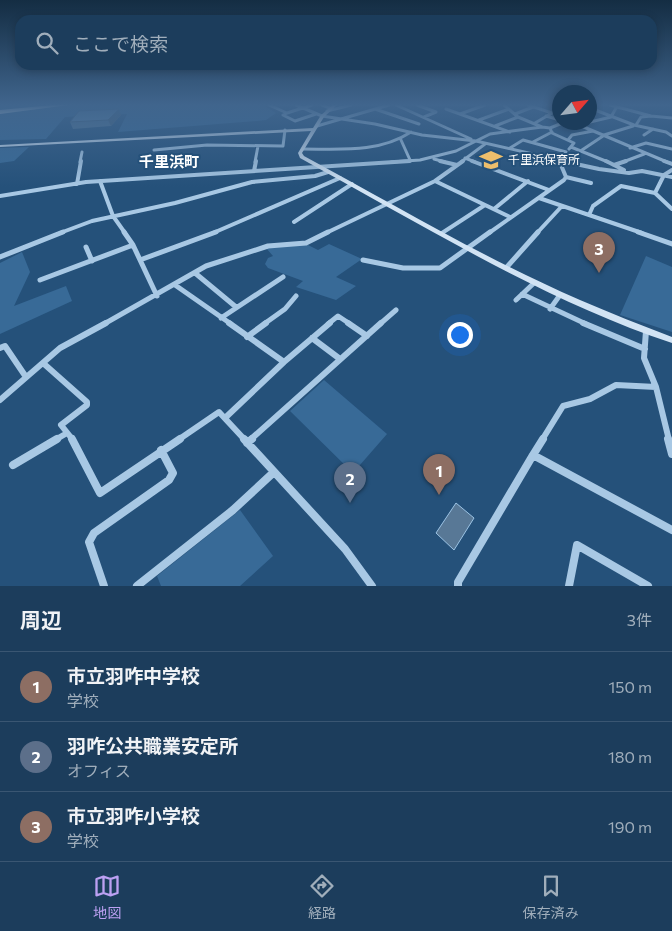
<!DOCTYPE html>
<html lang="ja">
<head>
<meta charset="utf-8">
<style>
  body { margin:0; font-family:Commissioner,"Noto Sans JP",sans-serif; background:#254462; color:#f1f3f6 }
  .compass { position:absolute; left:552px; top:85px; width:45px; height:45px; border-radius:50%; background:#1c3d5c; box-shadow:0 2px 8px #0003; rotate:62deg }
  .you { position:absolute; left:459px; top:334px; width:18px; height:18px; margin:-12px; border:4px solid #fff; border-radius:50%; background:#1a73e8; box-shadow:0 0 0 8px #1a73e833 }
  .badge { display:grid; place-items:center; width:32px; height:32px; border-radius:50%; background:#bca0f2; color:#fff; font-size:16px; font-weight:700 }
  .pin { position:absolute; translate:-50% -41px; filter:drop-shadow(0 1px 2px #0008) }
  .pin::after { content:''; position:absolute; top:26px; width:18px; height:15px; background:inherit; clip-path:polygon(0 0,100% 0,50% 100%) }
  .list { margin:0; padding:0; list-style:none }
  h2 { display:flex; justify-content:space-between; align-items:center; height:65px; margin:0; padding:0 20px; font-size:21px }
  h2 small { font-size:16px; font-weight:400; color:#a0aebb }
  .list li { display:grid; grid-template-columns:32px 1fr auto; gap:15px; align-items:center; box-sizing:border-box; height:70px; padding:0 20px; border-top:1px solid #3a5672 }
  .list b { display:block; font-size:19px; white-space:nowrap }
  .list p { margin:0; font-size:16px; white-space:nowrap; color:#a0aebb }
  .list em { font-size:16px; font-style:normal; color:#a0aebb }
  .icon { flex:none; width:28px; height:28px; fill:none; stroke:currentColor; stroke-width:2; stroke-linecap:round; stroke-linejoin:round }
  .map { position:relative; flex:none; width:672px; height:586px; overflow:hidden }
  .search { position:absolute; background:#1c3d5c; box-shadow:0 2px 8px #0003; left:15px; right:15px; top:15px; height:55px; display:flex; align-items:center; gap:12px; box-sizing:border-box; padding:0 18px; border-radius:15px; color:#a0aebb; font-size:19px }
  .sheet { height:275px; background:#1c3d5c }
  nav { display:flex; justify-content:space-around; align-items:center; box-sizing:border-box; height:70px; border-top:1px solid #3a5672; background:#1c3d5c; font-size:14px; color:#a0aebb }
  nav a { display:grid; justify-items:center; gap:2px }
  nav .on { color:#bca0f2 }
  .map>svg:first-child { display:block }
</style>
</head>
<body>
<div class="map">
<svg width="672" height="586" viewBox="0 0 672 586">
  <rect width="100%" height="100%" fill="#25517a"/>
  <path fill="#386a97" d="M0,105H263L276,113L266,120L257,121L118,132L127,114L65,117L46,139L0,140Z
    M29,147L14,161L0,163V148Z
    M287,244L308,245L318,250L329,244L362,259L336,277L356,286L336,300L296,287L303,281L268,268L265,264L268,258L273,256L266,248Z
    M22,252L30,272L14,306L66,286L72,301L0,334V263Z
    M646,256L672,267V332L620,315Z
    M324,380L387,434L353,473L290,411Z
    M240,510L273,556L240,586H161L157,576Z"/>
  <path fill="#587896" stroke="#9cc3e4" d="M456,503L474,518L454,550L436,533Z"/>
  <g fill="none" stroke-linecap="round" stroke-linejoin="round">
    <path stroke="#a8c8e4" stroke-width="3" d="M269,105L287,113L312,105
      M296,105L322,116L375,124L422,135L476,141L568,162
      M322,105L330,108
      M396,105L471,139
      M417,105L436,112L424,117
      M504,105L518,117L542,127
      M528,105L552,113L535,123
      M554,105L560,107
      M610,105L651,116L672,118
      M590,108L634,125L666,132L672,136
      M375,109L419,124
      M446,109L510,132
      M327,111L351,105
      M287,113L283,115L295,121L316,114
      M460,114L485,105
      M515,114L533,107
      M546,116L560,120
      M479,120L509,109
      M572,122L667,162
      M590,122L611,117L616,108
      M636,125L641,117L651,116
      M317,126L389,105
      M495,126L518,117
      M550,128L552,133L574,143L569,149
      M604,135L633,126
      M644,135L653,129
      M401,140L410,160
      M568,140L572,135L593,131
      M533,142L552,132
      M571,147L608,162
      M510,148L523,140L566,152
      M630,148L646,143L672,149
      M303,149C340,149 379,153 411,132
      M154,150L207,145L283,146L285,130
      M582,150L603,136
      M465,158L475,162
      M434,159L445,162
      M80,162L82,152
      M255,162L258,146
      M391,162L420,160L456,151L490,134L542,127L550,128L565,122
      M461,162L485,144
      M564,162L566,160
      M623,162L644,154"/>
    <path stroke="#a8c8e4" stroke-width="4" d="M440,161L457,165
      M472,161L549,190
      M562,161L599,169L629,173L642,171L672,177
      M606,161L624,170
      M664,161L672,164
      M614,165L626,161
      M672,170L664,175L655,193L672,209
      M254,171L256,161
      M566,177L591,183
      M100,181L113,216L125,233
      M435,181L510,217
      M77,184L81,161
      M0,196L86,182L410,161
      M539,198L642,233
      M494,209L528,181
      M589,215L593,206L621,186L655,193
      M294,222L352,184
      M60,233L92,221L175,203L252,182L315,176L328,172
      M213,233L340,178
      M326,233L435,181L463,161
      M442,233L485,205
      M489,233L564,180L566,177L561,165L565,161
      M537,233L562,206"/>
    <path stroke="#a8c8e4" stroke-width="5" d="M124,232L133,245L157,296
      M638,232L672,244
      M86,247L92,261
      M0,257L63,232
      M140,260L216,232
      M363,260L403,268H440L490,232
      M506,268L538,232
      M195,273L236,307
      M40,280L133,245
      M175,285L231,324
      M522,294L586,324
      M516,300L534,283
      M550,309L560,295
      M221,318L283,277
      M104,324L206,266L268,246L306,243L328,232
      M264,324L285,309L296,296
      M328,324L338,316L350,324
      M380,324L396,310"/>
    <path stroke="#a8c8e4" stroke-width="6" d="M229,323L284,362
      M348,323L367,336
      M583,323L645,349
      M247,337L266,323
      M312,338L340,359
      M0,348L5,346L26,377
      M43,363L87,402V405L61,425L73,440
      M656,387L669,440
      M0,400L60,348L106,323
      M225,418L284,362L330,323
      M55,440L67,433
      M178,440L219,412L245,440
      M250,440L381,323
      M542,440L563,406L590,399L616,385L656,387L644,358L646,331"/>
    <path stroke="#a8c8e4" stroke-width="8" d="M72,439L100,493L180,439
      M244,439L345,549L372,586
      M668,439L672,454
      M247,443L252,439
      M533,455L543,439
      M13,465L57,439
      M104,586L89,542L94,533L169,480L173,473L161,450
      M137,586L233,510L274,472
      M458,586V582L533,455L672,530
      M569,586L577,545L648,586"/>
    <path fill="#d1e3f4" fill-rule="evenodd" d="M333,105H337L324,117L302,153L304,156C395,205 485,259 580,300C610,313 641,325 672,337V343C541,299 421,224 300,158L298,153L311,131L0,147V145L313,128L321,115Z"/>
    <path fill="#fff" fill-rule="evenodd" d="M52,105H69L0,114V110Z"/>
  </g>
  <path fill="#537695" d="M121,115L111,126L73,129L70,122Z"/>
  <path fill="#446079" d="M119,109L121,115L111,126L108,120Z"/>
  <path fill="#6189ad" stroke="#446079" d="M119,109L108,120L70,122L79,111Z"/>
  <linearGradient id="sky" x2="0" y2="1"><stop stop-color="#142d43"/><stop offset="0.56" stop-color="#40658d"/><stop offset="1" stop-color="#40658d" stop-opacity="0"/></linearGradient>
  <rect width="672" height="187" fill="url(#sky)"/>
  <defs>
    <symbol id="school-bare" viewBox="-9 -9 18 18"><path d="M0-5L7-2L0 1L-7-2ZM-4 1L0 2.5L4 1V4Q0 6-4 4Z" fill="#edbe6c" stroke="#25517a" stroke-width="2.5" paint-order="stroke"/></symbol>
  </defs>
  <g fill-rule="evenodd">
    <use href="#school-bare" x="475" y="144" width="32" height="32"/>
  </g>
  <g text-anchor="middle" stroke-width="4" stroke-linejoin="round" paint-order="stroke">
    <g font-size="12" fill="#fff" stroke="#25517a" text-anchor="start">
      <text x="508" y="164">千里浜保育所</text>
    </g>
    <g font-size="15" font-weight="bold" fill="#fff" stroke="#25517a">
      <text x="169" y="167">千里浜町</text>
    </g>
  </g>
</svg>
<svg class="compass" viewBox="-18 -18 36 36"><path d="M0-13l5 13h-10z" fill="#e53935"/><path d="M0 13l5-13h-10z" fill="#a0aebb"/></svg>
<div class="you"></div>
<div class="pin badge" style="left:439px;top:495px;background:#8d6e63">1</div>
<div class="pin badge" style="left:350px;top:503px;background:#5c6f8a">2</div>
<div class="pin badge" style="left:599px;top:273px;background:#8d6e63">3</div>
<div class="search"><svg class="icon" aria-label="search" viewBox="0 0 24 24"><circle cx="10" cy="10" r="6"/><path d="M15 15l6 6"/></svg>ここで検索</div>
</div>
<section class="sheet">
<h2>周辺<small>3件</small></h2>
<ul class="list">
<li><span class="badge" style="background:#8d6e63">1</span><div><b>市立羽咋中学校</b><p>学校</p></div><em>150 m</em></li>
<li><span class="badge" style="background:#5c6f8a">2</span><div><b>羽咋公共職業安定所</b><p>オフィス</p></div><em>180 m</em></li>
<li><span class="badge" style="background:#8d6e63">3</span><div><b>市立羽咋小学校</b><p>学校</p></div><em>190 m</em></li>
</ul>
</section>
<nav>
<a class="on"><svg class="icon" aria-label="map" viewBox="0 0 24 24"><path d="M3 6l6-2 6 2 6-2v14l-6 2-6-2-6 2zM9 4v14M15 6v14"/></svg>地図</a>
<a><svg class="icon" aria-label="directions" viewBox="0 0 24 24"><path d="M12 3l9 9-9 9-9-9zM9 14v-3h6M13 9l2 2-2 2"/></svg>経路</a>
<a><svg class="icon" aria-label="saved" viewBox="0 0 24 24"><path d="M7 4h10v16l-5-4-5 4z"/></svg>保存済み</a>
</nav>
</body>
</html>
